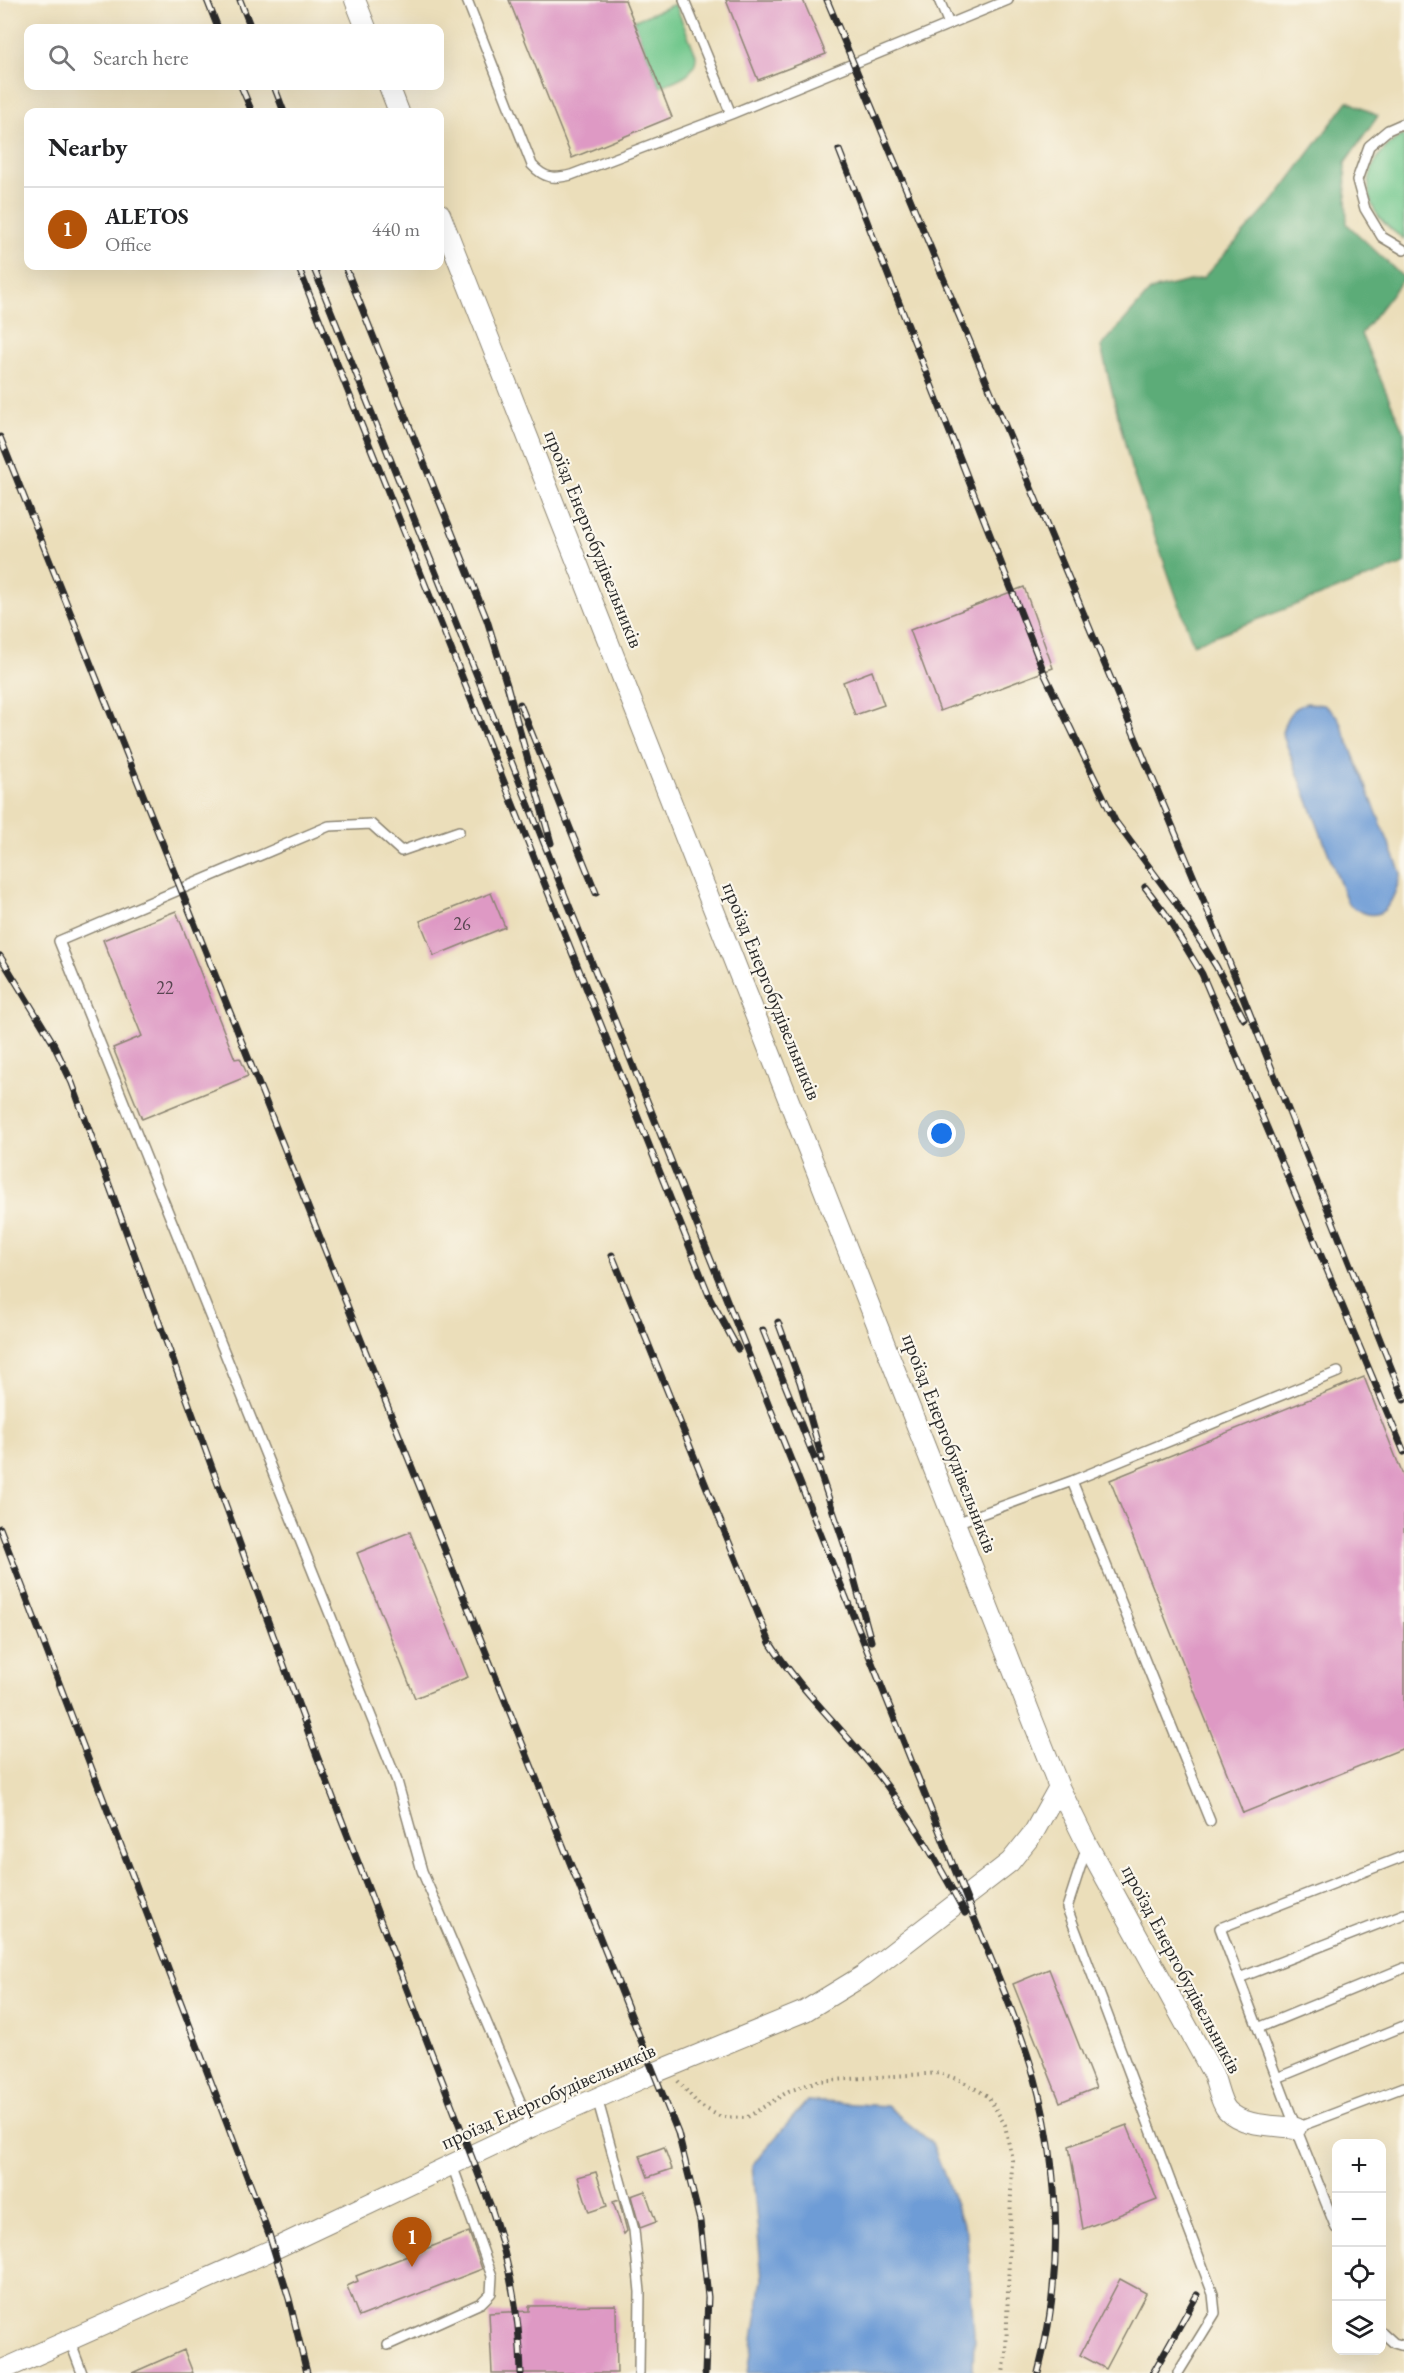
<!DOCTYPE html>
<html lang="en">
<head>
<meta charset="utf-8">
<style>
  body { margin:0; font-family:"EB Garamond",serif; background:#f6f6f6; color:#202124 }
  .controls { position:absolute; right:18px; bottom:18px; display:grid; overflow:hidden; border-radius:12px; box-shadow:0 6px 24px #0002 }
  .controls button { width:54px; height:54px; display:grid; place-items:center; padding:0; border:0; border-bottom:2px solid #e0e0e0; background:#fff; color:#202124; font:30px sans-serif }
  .you { position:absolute; left:942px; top:1134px; width:21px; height:21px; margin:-15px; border:4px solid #fff; border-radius:50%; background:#1a73e8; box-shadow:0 0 0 9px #1a73e833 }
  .badge { display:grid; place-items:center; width:39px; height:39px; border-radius:50%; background:#b45309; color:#fff; font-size:20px; font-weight:700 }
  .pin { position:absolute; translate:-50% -50px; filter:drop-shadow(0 2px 3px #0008) }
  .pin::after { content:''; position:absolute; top:32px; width:21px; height:18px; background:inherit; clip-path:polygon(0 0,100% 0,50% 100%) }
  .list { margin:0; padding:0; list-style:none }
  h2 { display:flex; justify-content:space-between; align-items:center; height:78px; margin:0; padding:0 24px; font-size:26px }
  h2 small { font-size:20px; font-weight:400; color:#757577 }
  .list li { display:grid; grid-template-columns:39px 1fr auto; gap:18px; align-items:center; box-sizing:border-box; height:84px; padding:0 24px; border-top:2px solid #e0e0e0 }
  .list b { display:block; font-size:22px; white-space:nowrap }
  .list p { margin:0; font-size:20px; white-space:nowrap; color:#757577 }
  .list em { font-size:20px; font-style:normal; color:#757577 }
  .icon { flex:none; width:33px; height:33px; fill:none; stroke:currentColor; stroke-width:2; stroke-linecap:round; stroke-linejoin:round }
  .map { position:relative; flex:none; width:1404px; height:2373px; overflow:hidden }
  .search { position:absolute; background:#fff; box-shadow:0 6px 24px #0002; left:24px; top:24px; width:420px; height:66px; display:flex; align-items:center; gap:15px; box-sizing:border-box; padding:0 21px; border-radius:12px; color:#757577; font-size:22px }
  .panel { position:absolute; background:#fff; box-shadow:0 6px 24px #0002; left:24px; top:108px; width:420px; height:162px; border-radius:12px }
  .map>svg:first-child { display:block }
</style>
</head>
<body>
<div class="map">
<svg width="1404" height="2373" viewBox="0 0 1404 2373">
  <rect width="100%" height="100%" fill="#fbf7ec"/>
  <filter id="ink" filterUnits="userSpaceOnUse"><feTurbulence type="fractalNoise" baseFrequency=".0167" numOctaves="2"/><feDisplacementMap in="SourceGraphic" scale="12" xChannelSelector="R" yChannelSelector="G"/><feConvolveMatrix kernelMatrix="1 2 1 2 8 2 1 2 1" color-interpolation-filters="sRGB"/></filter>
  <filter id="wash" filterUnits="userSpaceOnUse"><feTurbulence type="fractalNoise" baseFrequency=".008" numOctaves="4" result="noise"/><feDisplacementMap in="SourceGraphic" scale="24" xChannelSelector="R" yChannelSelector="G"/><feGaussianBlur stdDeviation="1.35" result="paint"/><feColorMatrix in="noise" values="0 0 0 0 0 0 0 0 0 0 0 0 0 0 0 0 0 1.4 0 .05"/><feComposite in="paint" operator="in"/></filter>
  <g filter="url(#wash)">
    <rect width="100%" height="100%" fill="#ebdeba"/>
    <path fill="#71c78c" stroke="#4e795c" stroke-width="1.5" d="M675,4L696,55C697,76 676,79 660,87L633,21Z
      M1404,135V239C1395,233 1386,226 1379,217C1357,188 1373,149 1404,135Z"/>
    <path fill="#5cac78" stroke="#446c52" stroke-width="1.5" d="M1348,101L1378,116L1345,163L1347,224L1404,278L1361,334L1404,433V564L1193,644L1131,468L1101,347L1151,290L1203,278L1274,200Z"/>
    <path fill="#6e9cd6" stroke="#4c6480" stroke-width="1.5" d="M1306,703L1324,705L1338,717L1401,873C1393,904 1382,930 1348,904L1282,733C1286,717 1290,710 1306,703Z
      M807,2101L887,2106L932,2143L967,2234L974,2334L973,2373H748L762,2279L752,2165Z"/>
    <g id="blocks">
      <path fill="#de99c4" d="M509,0H625L672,117L572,158Z
        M726,0H803L826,54L758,80Z
        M1024,587L1053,668L940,711L910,630Z
        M872,671L884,705L855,715L843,682Z
        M491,893L505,927L434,956L420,921Z
        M176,911L235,1059L240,1058L248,1076L142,1119L113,1048L142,1036L103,940Z
        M1364,1377L1404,1478V1748L1243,1813L1110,1480Z
        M410,1532L468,1677L415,1698L357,1553Z
        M1049,1969L1096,2088L1060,2102L1013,1984Z
        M1127,2125L1157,2200L1083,2229L1069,2146Z
        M664,2147L672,2169L648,2177L640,2156Z
        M596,2172L607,2206L589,2212L578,2177Z
        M645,2191L656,2222L640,2228L631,2196Z
        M619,2200L627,2231L624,2234L613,2202Z
        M469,2232L482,2269L359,2317L347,2286L358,2281L356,2276Z
        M1120,2279L1146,2293L1106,2369L1080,2355Z
        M616,2305L617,2373H492L489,2313L529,2311V2306Z
        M184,2350L193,2373H132Z"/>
    </g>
  </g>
  <g filter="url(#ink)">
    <use href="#blocks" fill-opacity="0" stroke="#8b8472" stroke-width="1.5"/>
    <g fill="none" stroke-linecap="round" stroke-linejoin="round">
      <defs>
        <path id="service" d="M467,0L532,165C545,179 554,179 571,175L731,114
          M684,0L731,114L1008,0
          M939,0L949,24
          M1404,123L1388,130L1369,146L1357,180L1365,209L1382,237L1404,250
          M459,831L401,851L371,824L329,826L59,941L397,1781L422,1871L531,2127
          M1072,1481L1210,1821
          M956,1523L1072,1481L1338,1372
          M1087,1846L1067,1908L1213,2294L1215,2313L1178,2373
          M1239,1978L1404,1914
          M1258,2028L1404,1968
          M1277,2078L1404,2026
          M597,2098L634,2230L640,2292L639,2373
          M1296,2128L1404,2087
          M1336,2228L1296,2128L1220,1928L1404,1856
          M1382,2332L1394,2343L1404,2346
          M70,2341L82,2373
          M388,2345L481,2303L491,2293L492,2276L452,2165"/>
        <path id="minor" d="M355,0L366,28
          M389,86L399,112
          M440,214L1059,1787L1087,1844L1213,2074C1217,2084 1220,2102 1227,2110C1243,2127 1274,2125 1296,2128
          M0,2371L274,2249L531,2127L654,2073L805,2011L864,1975L1010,1862L1034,1832L1059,1787"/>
      </defs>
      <use href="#service" stroke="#8b8472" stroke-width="12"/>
      <use href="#minor" stroke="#8b8472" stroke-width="22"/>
      <path stroke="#8b8472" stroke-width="4" stroke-dasharray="1.5 4.5" stroke-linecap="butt" d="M678,2081L699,2105L721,2117L746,2118L789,2091L818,2081L940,2073L962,2081L988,2096L1005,2125L1012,2160L1006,2354L1003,2373"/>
      <use href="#service" stroke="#fff" stroke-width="9"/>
      <use href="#minor" stroke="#fff" stroke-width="20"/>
      <defs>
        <path id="rail" d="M207,0L218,28
          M240,0L251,28
          M827,0L1228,959L1404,1400
          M241,86L252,112
          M274,86L284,112
          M839,150L1045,675L1115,821L1176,903L1216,966L1244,1019
          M298,266L710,1298L738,1349
          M313,266L965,1895C989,1956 1017,2017 1035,2079C1061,2175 1063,2277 1038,2373
          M345,266L487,620L507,685L551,843
          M0,437L678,2133L700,2221L708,2297L705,2373
          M520,704L596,893
          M1145,887L1165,913L1202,974L1404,1452
          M0,956L52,1041L72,1083L317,1756L491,2207C509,2261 520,2316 521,2373
          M612,1255L770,1643C798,1687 836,1722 869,1763C907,1809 937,1861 965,1913
          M778,1322L800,1382L822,1459
          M763,1330L818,1467L846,1549L871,1641
          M0,1528L269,2234L289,2299L307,2373
          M1153,2373L1197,2295"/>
      </defs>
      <use href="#rail" stroke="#2b2b2b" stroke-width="7"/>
      <use href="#rail" stroke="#fbf7ec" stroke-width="4.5" stroke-dasharray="14" stroke-linecap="butt"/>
    </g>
  </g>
  <g text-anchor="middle" stroke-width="4.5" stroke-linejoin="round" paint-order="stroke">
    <g font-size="18" fill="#584651">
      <text x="462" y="930">26</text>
      <text x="165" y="994">22</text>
    </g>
    <g font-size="21" fill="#2b2b2b" stroke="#fbf7ec">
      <text transform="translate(594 539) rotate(68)" y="7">проїзд Енергобудівельників</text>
      <text transform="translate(772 991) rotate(68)" y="7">проїзд Енергобудівельників</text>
      <text transform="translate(950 1443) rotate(69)" y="7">проїзд Енергобудівельників</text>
      <text transform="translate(1182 1969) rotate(62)" y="7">проїзд Енергобудівельників</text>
      <text transform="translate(548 2096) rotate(-24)" y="7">проїзд Енергобудівельників</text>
    </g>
  </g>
</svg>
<div class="controls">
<button>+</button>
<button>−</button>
<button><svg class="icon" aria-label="locate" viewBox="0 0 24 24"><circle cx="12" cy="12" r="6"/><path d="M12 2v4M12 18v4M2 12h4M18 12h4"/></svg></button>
<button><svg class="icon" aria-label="layers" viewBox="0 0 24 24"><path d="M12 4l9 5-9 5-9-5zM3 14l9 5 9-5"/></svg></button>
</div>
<div class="you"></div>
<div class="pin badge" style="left:412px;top:2267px">1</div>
<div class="search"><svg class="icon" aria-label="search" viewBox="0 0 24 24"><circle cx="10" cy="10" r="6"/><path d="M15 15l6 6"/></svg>Search here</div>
<section class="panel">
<h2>Nearby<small></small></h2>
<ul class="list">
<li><span class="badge">1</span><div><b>ALETOS</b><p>Office</p></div><em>440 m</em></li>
</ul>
</section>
</div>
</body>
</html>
